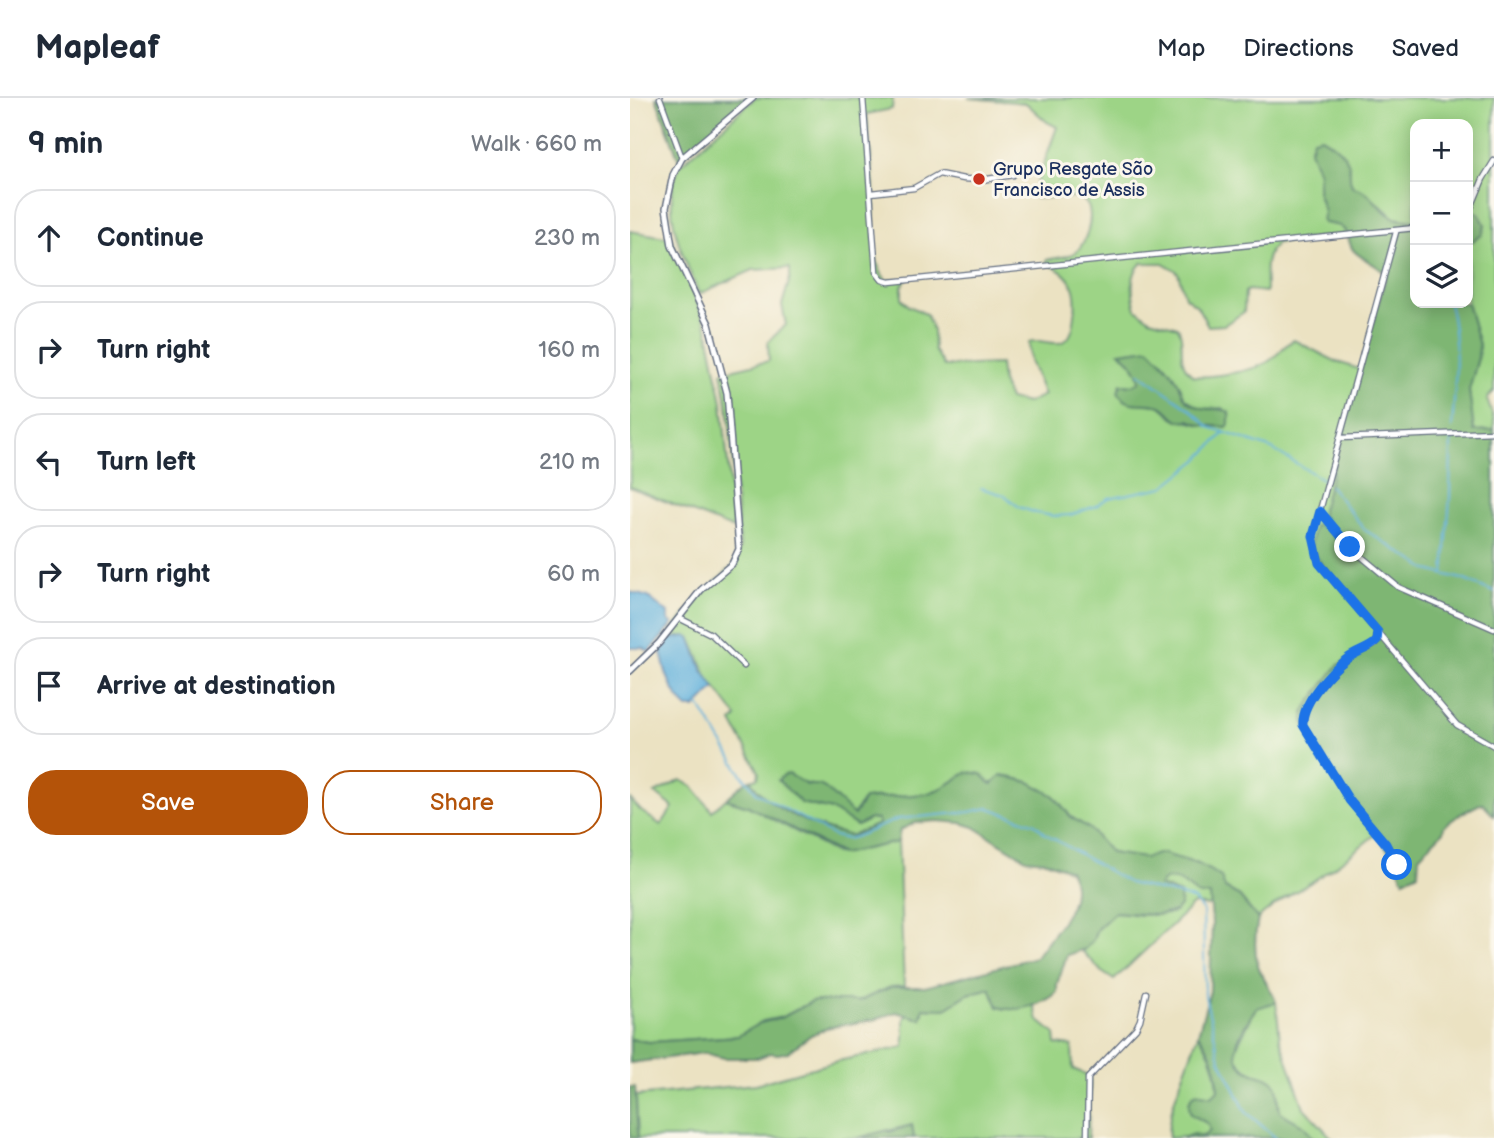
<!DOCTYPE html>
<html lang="en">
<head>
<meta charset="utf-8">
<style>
  body { margin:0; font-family:"Balsamiq Sans",sans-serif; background:#f6f6f7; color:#1f2937 }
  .controls { position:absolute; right:21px; top:21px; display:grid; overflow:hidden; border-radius:14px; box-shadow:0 4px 18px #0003 }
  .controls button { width:63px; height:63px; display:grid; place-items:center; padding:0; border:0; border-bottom:2px solid #e0e1e3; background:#fff; color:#1f2937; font:35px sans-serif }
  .stop { position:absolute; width:21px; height:21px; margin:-16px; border:5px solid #1a73e8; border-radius:50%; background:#fff }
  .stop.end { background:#1a73e8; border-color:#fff; box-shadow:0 2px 7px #0008 }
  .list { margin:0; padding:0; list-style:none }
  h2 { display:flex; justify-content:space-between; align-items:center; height:91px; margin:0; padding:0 28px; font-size:30px }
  h2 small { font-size:23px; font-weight:400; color:#747a83 }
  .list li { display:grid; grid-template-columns:46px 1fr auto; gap:21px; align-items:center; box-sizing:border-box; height:98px; margin:0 14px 14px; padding:0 14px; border:2px solid #e0e1e3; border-radius:28px }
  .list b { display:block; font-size:26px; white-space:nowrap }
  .list em { font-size:23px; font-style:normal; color:#747a83 }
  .actions { display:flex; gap:14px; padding:21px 28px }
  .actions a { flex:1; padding:16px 0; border:2px solid #b45309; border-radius:28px; text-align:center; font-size:24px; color:#b45309 }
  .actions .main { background:#b45309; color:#fff }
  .icon { flex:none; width:38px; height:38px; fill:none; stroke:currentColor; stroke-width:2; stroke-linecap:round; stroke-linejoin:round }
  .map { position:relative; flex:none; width:864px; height:1040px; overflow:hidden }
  header { display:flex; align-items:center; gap:42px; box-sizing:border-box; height:98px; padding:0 35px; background:#fff; border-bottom:2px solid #e0e1e3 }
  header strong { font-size:33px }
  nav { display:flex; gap:38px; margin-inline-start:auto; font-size:24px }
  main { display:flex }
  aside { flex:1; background:#fff }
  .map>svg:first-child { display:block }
</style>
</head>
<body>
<header>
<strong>Mapleaf</strong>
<nav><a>Map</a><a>Directions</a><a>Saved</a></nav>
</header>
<main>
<aside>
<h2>9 min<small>Walk · 660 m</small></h2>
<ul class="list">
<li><svg class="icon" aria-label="ahead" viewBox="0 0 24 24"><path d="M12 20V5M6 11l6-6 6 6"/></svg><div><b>Continue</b></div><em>230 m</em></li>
<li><svg class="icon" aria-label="right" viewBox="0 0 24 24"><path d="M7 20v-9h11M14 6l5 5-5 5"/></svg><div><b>Turn right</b></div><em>160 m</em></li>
<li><svg class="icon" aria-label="left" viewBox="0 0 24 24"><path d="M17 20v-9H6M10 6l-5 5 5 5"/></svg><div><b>Turn left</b></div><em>210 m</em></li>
<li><svg class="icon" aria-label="right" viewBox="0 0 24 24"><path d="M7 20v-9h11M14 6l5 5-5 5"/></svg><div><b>Turn right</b></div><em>60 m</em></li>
<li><svg class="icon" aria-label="arrive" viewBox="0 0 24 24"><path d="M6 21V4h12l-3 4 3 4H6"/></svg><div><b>Arrive at destination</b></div></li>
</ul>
<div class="actions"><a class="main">Save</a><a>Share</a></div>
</aside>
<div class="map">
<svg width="864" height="1040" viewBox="0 0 864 1040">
  <rect width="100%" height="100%" fill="#fbf7ec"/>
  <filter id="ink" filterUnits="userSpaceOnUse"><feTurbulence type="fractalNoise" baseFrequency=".0143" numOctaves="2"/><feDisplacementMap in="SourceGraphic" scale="14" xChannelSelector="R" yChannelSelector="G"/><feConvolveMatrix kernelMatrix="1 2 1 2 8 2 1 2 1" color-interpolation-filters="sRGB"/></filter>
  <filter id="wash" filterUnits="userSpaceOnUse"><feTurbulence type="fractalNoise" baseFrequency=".00686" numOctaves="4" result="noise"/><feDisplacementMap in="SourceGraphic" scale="28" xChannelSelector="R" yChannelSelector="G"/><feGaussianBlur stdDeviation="1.57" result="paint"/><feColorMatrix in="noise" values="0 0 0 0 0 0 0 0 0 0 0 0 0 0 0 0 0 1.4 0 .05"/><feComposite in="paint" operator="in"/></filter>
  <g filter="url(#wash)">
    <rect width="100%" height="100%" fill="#ebe2c2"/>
    <path fill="#9dd486" stroke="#5c8272" stroke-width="2" fill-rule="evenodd" d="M125,0H263L262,11L237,16C239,42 242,67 244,92C246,118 238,162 256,182L277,181L272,188V201L279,208L296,216L303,233L304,252L314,268L370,266L372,284L379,301L397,305L414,297L400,263L399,244C411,239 427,251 437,241C446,233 448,197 442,187C438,177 426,169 417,166L416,162C427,159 439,160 447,153C458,143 469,105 448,100C435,97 418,101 404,100L407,85L427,29L417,24L396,5L338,0H864V293L857,301L864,322V332L844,333L839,292L848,260L849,247L837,205L838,145C847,140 855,137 855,126L842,111L838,110V26H785V123L764,120L749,106L723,89L719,82L720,70L712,55L702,46L684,41L680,48L689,75L688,87L689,100L694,110V125L710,128L718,136L647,145C632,158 636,176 636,194L618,192L615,194L614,214L594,227L578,228L567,208L555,199L548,175L545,172L533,165H512C499,175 502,197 506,211L520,221L548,229C557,245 544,262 563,278C580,280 625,273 639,263C649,257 653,247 664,242L705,263L729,271L752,538L732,551L686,595L747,735C730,749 713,763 695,775C673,791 647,802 628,821L608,797L595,790L587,776L568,766L528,756L522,760H510L481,755L457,729L441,719L424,698L399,684L373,677L363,686L338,674L312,690L296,696L240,700L232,703L223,717C212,707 201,693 186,688C176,685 168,685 159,677L171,705L202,712L227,728L240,721H248L249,726L221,738C186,729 141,714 120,682L128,680L129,674L102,624L107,619L78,580L60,539L50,538L34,543L71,497L104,467L110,451L99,317L92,274L139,263L138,244L156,227L152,207L160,180V170L123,172L69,196C52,156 29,110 50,67ZM491,255L567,308L576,311L593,310L600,318L597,329C587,330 549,323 542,318C536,314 535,309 528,307C513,304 496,310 488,294L494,286L503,287L510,283C509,271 500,263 491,255Z
      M0,133L41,140L77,229L92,304L104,431L0,389Z
      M51,682L62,688L82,713L96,701L118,708L206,755L212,756L268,744L274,888L261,889L229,903H183L153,919L133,923L108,938L19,944L0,941V701L11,713L31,727L43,709L25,695Z
      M535,781C554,781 549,784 562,791C567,794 575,795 580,797L581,808L564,806L484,882L472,874L452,853L463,842L467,831L485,814L510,817L542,816L551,804L539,791L529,788Z
      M361,890L364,901L393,908H404L408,922L425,936L426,946L442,948L443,971L460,978L458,1040H284L282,1027L228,1040H8L6,998L126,986L208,963L274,949V920L279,916L287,920L293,917V910L314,911L338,896Z
      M646,904L650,941L674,1010L702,1040H683L674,1028L650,1014L648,993L614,969L605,960V952L626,910Z
      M568,936C580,953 587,971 588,993L582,998L559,1004L561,1016L578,1026L580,1033L574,1038L539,1040C534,1017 561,961 568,936Z"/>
    <path fill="#7eb673" stroke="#4c7268" stroke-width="2" d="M26,0H117L49,62Z
      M691,39C702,45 716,55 719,67C721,76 718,82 723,89C747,95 744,110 763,119C769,123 778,122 785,123V205H837L849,247L848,260L839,292L844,333L864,332V718L852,705L832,715L814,728L813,734L789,758L788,775L774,782L752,742L719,701L674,626V613L707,568L752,538L682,454L681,444L684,428L692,424V412L756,177C748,166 734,163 724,153C717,146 721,135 711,129C707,126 699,126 694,125L692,122L694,114L688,95L689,75L680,52L683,41Z
      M838,110L849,116L855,126L852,137L838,145Z
      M519,250C529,260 541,271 548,284C555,297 550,300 567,308C578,314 589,308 599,314V326L597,329L571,327L559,322L548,323C542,318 537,310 530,308C515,302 497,312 488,294L491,286L503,287L510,284C509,271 500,263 490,254Z
      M338,674L352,676L360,685L363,686L371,677L399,684L424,698L441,719L460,731L481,755L515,760L531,755L568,766L591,779L595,790L608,797L628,821C625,835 624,853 628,867C632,881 642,891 646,904L626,910C612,933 589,964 627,976C634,978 642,980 646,987C650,995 646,1005 650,1014L674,1028L683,1040H553L563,1036L574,1038L580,1033L578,1026L561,1016C558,1008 558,999 567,995L582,998L588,992C588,971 581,952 568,936L580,893L582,825L580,797H569C554,789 555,781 535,781L529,788L550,796V808L545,814L526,817L485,814L467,831L463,842L455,851L437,857L427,886V894C415,907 384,915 368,909L360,890L338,896L314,911L293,910L291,921L266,914L244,922L200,929L181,937L158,954L148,956L140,955L128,960H94L74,955L0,965V941L19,944L108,938L130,925L153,919L183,903H229L261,889H295L406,859C424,831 457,805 439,772L416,763L396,761L344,729L331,725L307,723L285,725L270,732L268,744L212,756L118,708L96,701L115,684L120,682C141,714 186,729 221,738L249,726L248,722L240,721L227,728L202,712L171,705L148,682L154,677L159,676L177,687H189L195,690L224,717L234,701L296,696L312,690Z
      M0,989H5L8,1040H0Z
      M282,1027L284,1040H228L258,1032L259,1034Z"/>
    <path fill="#62b1dc" stroke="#3e709d" stroke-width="2" d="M0,494L18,499L38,515V522L43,526L19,554L13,550H0Z
      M55,538L60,539L72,571L85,590L65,610H58C40,595 34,570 30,549L37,542Z"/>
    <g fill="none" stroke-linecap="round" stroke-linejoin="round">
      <path stroke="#62b1dc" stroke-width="2" d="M819,205C830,247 825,288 822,330
        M509,275L560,311L579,329L642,351L694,382
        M700,388L735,432L798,472L832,481L864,494
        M351,390L374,397L389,409L406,415L424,418L440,417L466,408L478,400L534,389L568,362L594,335
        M814,476L820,399L821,339
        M69,607L112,677L127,695L204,738L217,741L225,739L268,721L339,714L359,710L405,726L416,736L499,785L557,799L564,802L573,813L575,898L590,961L616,1014L646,1040"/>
    </g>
  </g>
  <g filter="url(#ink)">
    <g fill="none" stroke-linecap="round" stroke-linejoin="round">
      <defs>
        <path id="minor" d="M30,0L52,60
          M233,0L246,174L252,182L259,184L785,130
          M241,95L284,90L309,76L334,81L351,82L383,77
          M838,117L853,81L864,63
          M766,134L683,438L689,465L827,627L864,648
          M711,340L864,334
          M690,413L720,449L768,489L864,531
          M49,520L81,536L114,568
          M748,535L745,546C737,551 728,553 720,559C702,571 671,605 673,627L719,702L756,746L767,767
          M457,1040L458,980L506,930L510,922L516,895"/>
        <path id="tertiary" d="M0,573L29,545L71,492L102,466L109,451L97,295L79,226L42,148L36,110L43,77L52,60L123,0"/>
      </defs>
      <use href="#minor" stroke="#646e81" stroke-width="7"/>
      <use href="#tertiary" stroke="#646e81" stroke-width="8"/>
      <use href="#minor" stroke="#fff" stroke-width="4.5"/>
      <use href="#tertiary" stroke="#fff" stroke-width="5"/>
    </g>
  </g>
  <g fill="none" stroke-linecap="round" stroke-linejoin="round" filter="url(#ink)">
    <path stroke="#1a73e8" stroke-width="9" d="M720,449L690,413L683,438L689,465L748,534L747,543C739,551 728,553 718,560C701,572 671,605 673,627L719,702L756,746L767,767"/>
  </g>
  <circle fill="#c8321e" stroke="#fbf7ec" stroke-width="2.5" cx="349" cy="81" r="7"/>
  <g text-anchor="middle" stroke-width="6" stroke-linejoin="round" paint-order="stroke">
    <g font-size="18" fill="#1b2f5e" stroke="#fbf7ec" text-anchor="start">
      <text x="363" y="77">Grupo Resgate São<tspan x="363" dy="21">Francisco de Assis</tspan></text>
    </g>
  </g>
</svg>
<div class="controls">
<button>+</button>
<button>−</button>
<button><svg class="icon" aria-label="layers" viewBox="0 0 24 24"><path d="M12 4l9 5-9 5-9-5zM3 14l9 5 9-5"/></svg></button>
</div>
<div class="stop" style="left:767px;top:767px"></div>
<div class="stop end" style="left:720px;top:449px"></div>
</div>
</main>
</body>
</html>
